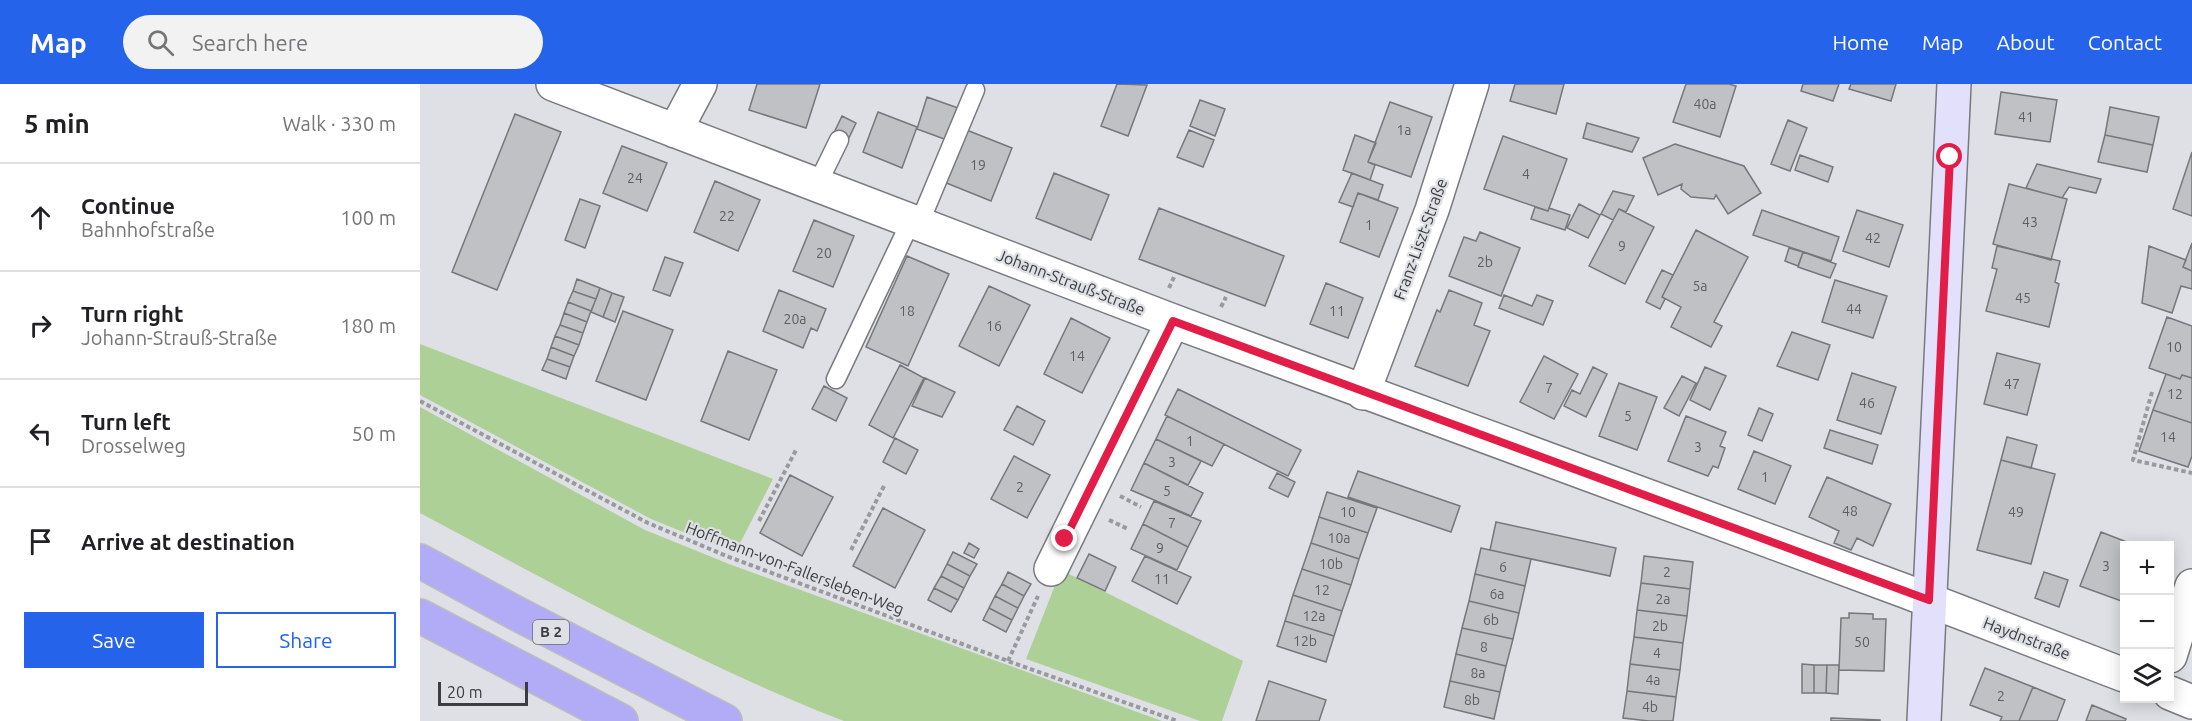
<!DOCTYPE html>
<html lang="en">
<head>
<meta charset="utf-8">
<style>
  body { margin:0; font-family:Ubuntu,sans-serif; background:#f2f2f2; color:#202124 }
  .controls { position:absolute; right:18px; bottom:18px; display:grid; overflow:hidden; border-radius:0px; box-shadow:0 3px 15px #0003 }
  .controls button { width:54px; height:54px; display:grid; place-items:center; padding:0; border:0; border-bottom:2px solid #e0e0e0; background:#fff; color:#202124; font:30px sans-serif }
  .scale { position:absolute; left:18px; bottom:15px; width:90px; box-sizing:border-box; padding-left:6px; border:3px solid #3c3d3f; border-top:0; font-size:16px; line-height:21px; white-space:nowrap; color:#3c3d3f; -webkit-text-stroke:4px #dee0e5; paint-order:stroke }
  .stop { position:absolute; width:18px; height:18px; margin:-14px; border:4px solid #e11d48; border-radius:50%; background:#fff }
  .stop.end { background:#e11d48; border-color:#fff; box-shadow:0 2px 6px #0008 }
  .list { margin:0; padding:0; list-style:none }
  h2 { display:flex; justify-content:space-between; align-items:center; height:78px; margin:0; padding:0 24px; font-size:26px }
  h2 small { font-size:20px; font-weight:400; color:#757577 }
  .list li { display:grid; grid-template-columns:39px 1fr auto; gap:18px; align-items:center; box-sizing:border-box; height:108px; padding:0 24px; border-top:2px solid #e0e0e0 }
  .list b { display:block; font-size:22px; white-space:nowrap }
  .list p { margin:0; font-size:20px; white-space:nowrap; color:#757577 }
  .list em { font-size:20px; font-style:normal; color:#757577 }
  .actions { display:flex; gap:12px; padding:18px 24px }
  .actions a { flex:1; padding:14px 0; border:2px solid #2563eb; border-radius:0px; text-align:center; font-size:21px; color:#2563eb }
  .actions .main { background:#2563eb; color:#fff }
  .icon { flex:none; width:33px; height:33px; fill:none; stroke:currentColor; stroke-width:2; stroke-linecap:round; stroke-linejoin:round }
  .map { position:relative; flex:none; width:1772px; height:637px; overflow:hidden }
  header { display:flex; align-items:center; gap:36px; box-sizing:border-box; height:84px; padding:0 30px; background:#2563eb; color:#fff }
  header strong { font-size:28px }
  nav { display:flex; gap:33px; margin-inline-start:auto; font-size:21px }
  .search { width:420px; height:54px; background:#f2f2f2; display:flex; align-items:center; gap:15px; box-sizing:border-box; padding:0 21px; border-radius:33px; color:#757577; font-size:22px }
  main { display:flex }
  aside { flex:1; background:#fff }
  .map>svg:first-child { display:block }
</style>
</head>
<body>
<header>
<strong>Map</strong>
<div class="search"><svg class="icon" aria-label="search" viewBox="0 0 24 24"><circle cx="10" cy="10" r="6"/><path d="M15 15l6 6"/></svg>Search here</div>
<nav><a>Home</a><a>Map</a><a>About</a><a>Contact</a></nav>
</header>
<main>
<aside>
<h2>5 min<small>Walk · 330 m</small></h2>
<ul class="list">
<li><svg class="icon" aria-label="ahead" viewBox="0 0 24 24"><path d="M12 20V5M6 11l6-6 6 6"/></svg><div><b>Continue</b><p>Bahnhofstraße</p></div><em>100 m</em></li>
<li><svg class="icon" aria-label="right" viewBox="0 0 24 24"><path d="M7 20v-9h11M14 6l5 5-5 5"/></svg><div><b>Turn right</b><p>Johann-Strauß-Straße</p></div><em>180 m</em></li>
<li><svg class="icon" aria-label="left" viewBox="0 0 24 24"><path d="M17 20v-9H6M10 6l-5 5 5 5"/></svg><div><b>Turn left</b><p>Drosselweg</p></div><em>50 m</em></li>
<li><svg class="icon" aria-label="arrive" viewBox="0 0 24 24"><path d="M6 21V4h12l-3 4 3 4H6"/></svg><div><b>Arrive at destination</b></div></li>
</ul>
<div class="actions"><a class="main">Save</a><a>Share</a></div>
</aside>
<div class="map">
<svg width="1772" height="637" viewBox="0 0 1772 637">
  <rect width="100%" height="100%" fill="#dee0e5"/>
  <path fill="#add097" d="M0,260L353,395L315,469L231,435L0,311Z
    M0,323L225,446L309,480L742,637H424C277,580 139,503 0,429Z
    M641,486L823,577L802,637H780L606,575Z"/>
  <path fill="#bfc1c5" stroke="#76777b" stroke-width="1.5" d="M337,0H400L386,44L329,26Z
    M697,0L727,1L708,52L681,42Z
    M1095,0H1144L1136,30L1090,17Z
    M1266,0H1309L1316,2L1300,53L1253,38Z
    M1383,0H1419L1413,17L1381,7Z
    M1431,0H1476L1471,17L1429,5Z
    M1581,8L1637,16L1630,58L1575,50Z
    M507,13L538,24L527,56L497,45Z
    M780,16L805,25L795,52L770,42Z
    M970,18L1012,33L991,93L948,78Z
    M1690,23L1739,33L1733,61L1685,51Z
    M458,28L497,43L482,84L443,68Z
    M95,30L141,48L77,206L32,188Z
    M422,32L436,39L426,60L412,53Z
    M1368,36L1387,44L1370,87L1351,80Z
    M1167,39L1219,54L1212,68L1163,54Z
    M544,45L592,64L571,117L524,98Z
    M769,46L794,56L783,83L757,73Z
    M935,51L956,59L948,78L955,81L950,96L923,86Z
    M1685,51L1733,61L1727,88L1678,78Z
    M1083,52L1147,75L1128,127L1064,105Z
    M1255,60L1324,82L1341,109L1308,130L1296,111L1294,115L1271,113L1261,105L1262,100L1238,111L1223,74Z
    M202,62L247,79L227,127L183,109Z
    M1772,68V132L1753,125Z
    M1380,71L1413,83L1408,98L1375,86Z
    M1617,80L1681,95L1676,109L1649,103L1642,114L1606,104Z
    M634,89L689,111L671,156L616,134Z
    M932,89L963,101L958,116L938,109L933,123L919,118Z
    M295,97L340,116L318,167L274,148Z
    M1589,100L1647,115L1631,176L1573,160Z
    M1193,107L1214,112L1206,128L1199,125L1193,136L1181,130Z
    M938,109L978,124L959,173L920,158Z
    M160,115L180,122L165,164L145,156Z
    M1159,120L1180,131L1168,154L1147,144Z
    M1115,123L1128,127L1129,124L1150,131L1145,146L1111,135Z
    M739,124L864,172L845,222L719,175Z
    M1199,125L1234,143L1205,200L1169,182Z
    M1342,126L1419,153L1411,177L1333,151Z
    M1437,126L1483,141L1469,183L1423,167Z
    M394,136L434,152L413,203L373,187Z
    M1276,146L1328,173L1294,238L1302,242L1291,263L1251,243L1261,223L1242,213Z
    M1060,148L1100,164L1081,212L1029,192L1044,153L1056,157Z
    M1772,159V187L1763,183Z
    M1577,162L1640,177L1635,198L1639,200L1629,243L1566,227L1577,185L1572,184Z
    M1729,162L1766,176L1763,183L1772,187V205L1761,202L1752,229L1722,219Z
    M1369,164L1383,168L1378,182L1365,177Z
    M1383,168L1416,180L1410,194L1378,183Z
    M487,172L529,190L488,282L446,263Z
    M245,173L263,179L250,212L233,206Z
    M1242,186L1253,191L1242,213L1245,215L1240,225L1226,218Z
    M157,195L180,204L176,215L153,207Z
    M1415,196L1467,212L1453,254L1402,238Z
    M906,199L943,214L928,254L890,240Z
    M569,202L610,221L579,282L539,262Z
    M180,204L192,209L183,233L171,228Z
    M359,206L406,225L397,247L391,244L383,264L343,247Z
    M1029,206L1062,219L1054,241L1070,247L1048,302L995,282L1017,226L1020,228Z
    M153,207L176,215L171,227L148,218Z
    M192,209L204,213L195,238L183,233Z
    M1084,211L1112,222L1117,211L1133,217L1123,241L1079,224Z
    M148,218L171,227L167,238L144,229Z
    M203,227L253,246L226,316L176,297Z
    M144,229L167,238L163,249L140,241Z
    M1747,233L1772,242V294L1762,291L1760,295L1729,284Z
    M651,234L690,254L662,309L624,290Z
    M140,241L163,249L159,261L135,252Z
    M1372,248L1410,261L1398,296L1357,282Z
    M135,252L159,261L154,272L131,263Z
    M131,263L154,272L150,283L127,275Z
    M308,267L357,286L329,356L281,337Z
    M1577,269L1620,280L1607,331L1564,320Z
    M1124,272L1158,290L1134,335L1100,318Z
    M127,275L150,283L146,295L122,286Z
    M480,281L504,294L473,354L449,341Z
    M1173,283L1187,290L1166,333L1144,322L1152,306L1160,310Z
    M1285,283L1306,292L1290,326L1270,316Z
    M1432,289L1476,303L1461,350L1417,336Z
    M1746,290L1760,295L1762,291L1772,294V339L1733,326Z
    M1262,292L1276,299L1259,332L1244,324Z
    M505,294L535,308L522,333L492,322Z
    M1199,299L1237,313L1217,366L1179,352Z
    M404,302L427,314L416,337L392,325Z
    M758,305L881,366L868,392L745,331Z
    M597,322L625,337L613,361L584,346Z
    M1339,324L1353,330L1342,357L1328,351Z
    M1733,326L1772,339V372L1768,383L1719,367Z
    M747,332L804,360L792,382L736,355Z
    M1266,332L1306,348L1300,362L1305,364L1298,384L1293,382L1288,392L1248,377Z
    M1410,346L1458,361L1452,380L1404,364Z
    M1587,353L1617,361L1611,384L1581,376Z
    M475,354L498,366L486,390L463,378Z
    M736,355L781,377L768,401L724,379Z
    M1334,367L1371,382L1355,420L1318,405Z
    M594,372L630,391L607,434L571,415Z
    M1581,376L1635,390L1611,480L1557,466Z
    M724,379L783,409L771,432L711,406Z
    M938,387L1040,422L1031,448L928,413Z
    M857,389L875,398L868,413L849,404Z
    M370,391L413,413L382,472L340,449Z
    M1407,393L1471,420L1453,462L1437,454L1431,466L1414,459L1419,447L1389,433Z
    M907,408L957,424L948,449L899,433Z
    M734,417L781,437L768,463L723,440Z
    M463,424L505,446L475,504L433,482Z
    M899,433L948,449L939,475L891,459Z
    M1076,438L1196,464L1190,492L1070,466Z
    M723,440L768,463L757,486L711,465Z
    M1681,448L1717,462H1704V518L1660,502Z
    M549,459L559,465L554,474L544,469Z
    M891,459L939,475L931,501L882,485Z
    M1061,464L1111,475L1105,502L1055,490Z
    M533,468L557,480L550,492L527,480Z
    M669,470L696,483L685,507L657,494Z
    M725,472L771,493L757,520L712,497Z
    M1224,472L1273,478L1270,505L1221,499Z
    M527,480L550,492L544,504L521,492Z
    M882,485L931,501L922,527L873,511Z
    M588,488L611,500L604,512L582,500Z
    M1624,488L1648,496L1639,523L1615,514Z
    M1055,490L1105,502L1099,529L1049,517Z
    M521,492L544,504L538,516L514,504Z
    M1221,499L1270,505L1267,532L1217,526Z
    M582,500L604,512L598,524L575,512Z
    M514,504L538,516L531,528L508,516Z
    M873,511L922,527L914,552L865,537Z
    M575,512L598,524L592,536L569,524Z
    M1049,517L1099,529L1093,555L1042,544Z
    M569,524L592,536L586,548L563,536Z
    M1217,526L1267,532L1263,559L1214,553Z
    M1429,529L1453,530V535H1466L1464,587L1419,586L1421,534H1429Z
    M865,537L914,552L906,578L857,562Z
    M1042,544L1093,555L1086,582L1036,570Z
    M1214,553L1263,559L1260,586L1210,580Z
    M1036,570L1086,582L1080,608L1030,597Z
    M1210,580L1260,586L1256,613L1207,607Z
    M1382,580L1394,581V609H1382Z
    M1394,581H1407L1406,609H1394Z
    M1407,581H1419L1418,610L1406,609Z
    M1565,584L1613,603L1599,637H1580L1582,633L1550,621Z
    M849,597L906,616L899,637H836Z
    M1030,597L1080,608L1074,635L1024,623Z
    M1613,603L1645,616L1637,637H1599Z
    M1207,607L1256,613L1253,637H1229L1203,634Z
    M1672,621L1706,635L1705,637H1666Z
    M1411,634L1460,636V637H1411Z"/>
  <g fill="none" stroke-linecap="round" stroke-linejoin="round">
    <defs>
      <path id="service" d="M397,101L419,56
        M499,140L555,6
        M416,295L491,137"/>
      <path id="minor" d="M133,0L753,237L1485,507L1704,591
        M255,47L280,0
        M943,309L1012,126L1052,0
        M631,485L753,237
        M1750,572L1772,502
        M1750,609L1772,618"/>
      <path id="secondary" d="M1504,637L1534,0"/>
      <path id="trunk" d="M0,477L92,527L305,637
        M0,532L201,637"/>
    </defs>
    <use href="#service" stroke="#797a7f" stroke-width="21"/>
    <use href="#minor" stroke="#797a7f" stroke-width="36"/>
    <use href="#secondary" stroke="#797a7f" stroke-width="36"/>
    <use href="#trunk" stroke="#bdbdbe" stroke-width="36"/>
    <path stroke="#989a9d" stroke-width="4" stroke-dasharray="4.5 3" stroke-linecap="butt" d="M749,204L754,193
      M801,223L806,213
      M1732,308L1713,376L1772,389
      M0,317L228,439L309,473L588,577L757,637
      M700,412L721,423
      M689,436L708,445
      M339,437L376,366
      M431,466L464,402
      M588,577L618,512"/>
    <use href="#service" stroke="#fff" stroke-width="18"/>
    <use href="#minor" stroke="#fff" stroke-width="33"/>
    <use href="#secondary" stroke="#e2e0fb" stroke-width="33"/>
    <use href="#trunk" stroke="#b2abf6" stroke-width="33"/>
  </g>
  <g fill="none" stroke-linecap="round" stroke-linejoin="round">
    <path stroke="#e11d48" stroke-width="8" d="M645,455L753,237L1509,516L1530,73"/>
  </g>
  <g text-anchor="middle" stroke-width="4.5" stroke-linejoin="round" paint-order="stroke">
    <g font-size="14" fill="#5d5e60">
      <text x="1285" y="25">40a</text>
      <text x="1606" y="38">41</text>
      <text x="984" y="51">1a</text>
      <text x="558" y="86">19</text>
      <text x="1106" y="95">4</text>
      <text x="215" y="99">24</text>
      <text x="307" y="137">22</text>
      <text x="1610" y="143">43</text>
      <text x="949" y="146">1</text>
      <text x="1453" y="159">42</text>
      <text x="1202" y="167">9</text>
      <text x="404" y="174">20</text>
      <text x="1065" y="183">2b</text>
      <text x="1280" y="207">5a</text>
      <text x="1603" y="219">45</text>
      <text x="1434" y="230">44</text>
      <text x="487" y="232">18</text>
      <text x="917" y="232">11</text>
      <text x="375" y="240">20a</text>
      <text x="574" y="247">16</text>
      <text x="1754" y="268">10</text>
      <text x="657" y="277">14</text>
      <text x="1592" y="305">47</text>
      <text x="1129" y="309">7</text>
      <text x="1755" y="315">12</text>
      <text x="1447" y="324">46</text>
      <text x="1208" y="337">5</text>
      <text x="1748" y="358">14</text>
      <text x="770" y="362">1</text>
      <text x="1278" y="368">3</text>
      <text x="752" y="383">3</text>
      <text x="1345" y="398">1</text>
      <text x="600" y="408">2</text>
      <text x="747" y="412">5</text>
      <text x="1430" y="432">48</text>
      <text x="928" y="433">10</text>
      <text x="1596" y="433">49</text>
      <text x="752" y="444">7</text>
      <text x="919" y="459">10a</text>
      <text x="740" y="469">9</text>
      <text x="911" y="485">10b</text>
      <text x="1686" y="487">3</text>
      <text x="1083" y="488">6</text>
      <text x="1247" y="493">2</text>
      <text x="742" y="500">11</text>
      <text x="902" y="511">12</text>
      <text x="1077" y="515">6a</text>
      <text x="1243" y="520">2a</text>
      <text x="894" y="537">12a</text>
      <text x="1071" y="541">6b</text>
      <text x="1240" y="547">2b</text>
      <text x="885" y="562">12b</text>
      <text x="1442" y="563">50</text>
      <text x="1064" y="568">8</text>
      <text x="1237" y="574">4</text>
      <text x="1058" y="594">8a</text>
      <text x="1233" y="601">4a</text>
      <text x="1581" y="617">2</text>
      <text x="1052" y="621">8b</text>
      <text x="1230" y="628">4b</text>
    </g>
    <rect fill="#dee0e5" stroke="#6d6e71" stroke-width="1.5" x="113" y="536" width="36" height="24" rx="4.5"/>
    <g font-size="15" font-weight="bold" fill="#3c3d3f">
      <text x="131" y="553">B 2</text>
    </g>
    <g font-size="16" fill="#3c3d3f" stroke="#dee0e5">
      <text transform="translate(1000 155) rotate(-70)" y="6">Franz-Liszt-Straße</text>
      <text transform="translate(651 198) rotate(21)" y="6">Johann-Strauß-Straße</text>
      <text transform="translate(375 484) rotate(21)" y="6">Hoffmann-von-Fallersleben-Weg</text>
      <text transform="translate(1607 554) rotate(21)" y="6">Haydnstraße</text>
    </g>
  </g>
</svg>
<div class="controls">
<button>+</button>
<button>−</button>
<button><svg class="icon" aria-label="layers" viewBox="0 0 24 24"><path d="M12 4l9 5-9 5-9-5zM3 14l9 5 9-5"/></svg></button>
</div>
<div class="scale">20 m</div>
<div class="stop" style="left:1530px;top:73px"></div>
<div class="stop end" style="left:645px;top:455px"></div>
</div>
</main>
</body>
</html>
